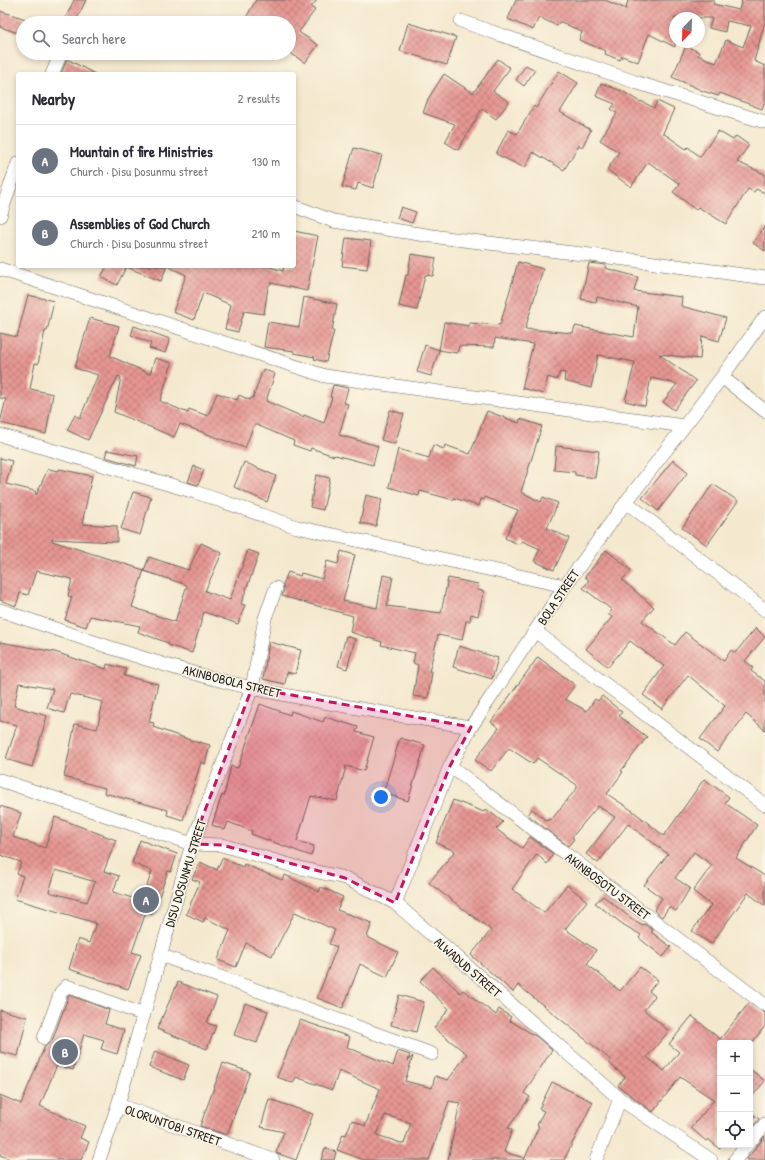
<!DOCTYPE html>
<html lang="en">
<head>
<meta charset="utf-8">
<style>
  body { margin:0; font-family:"Patrick Hand",sans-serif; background:#f7f7f7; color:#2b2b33 }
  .controls { position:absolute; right:12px; bottom:12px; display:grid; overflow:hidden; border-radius:4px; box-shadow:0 2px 6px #0003 }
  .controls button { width:36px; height:36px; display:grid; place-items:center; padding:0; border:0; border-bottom:1px solid #e1e1e2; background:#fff; color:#2b2b33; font:20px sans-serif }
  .compass { position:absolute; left:669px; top:12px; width:36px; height:36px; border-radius:50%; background:#fff; box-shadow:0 2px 6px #0003; rotate:203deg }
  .you { position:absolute; left:381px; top:797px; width:14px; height:14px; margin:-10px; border:3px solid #fff; border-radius:50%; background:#1a73e8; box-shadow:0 0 0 6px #1a73e833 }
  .badge { display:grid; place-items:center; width:26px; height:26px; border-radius:50%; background:#2563eb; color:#fff; font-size:13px; font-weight:700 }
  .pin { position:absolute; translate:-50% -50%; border:2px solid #fff; box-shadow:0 1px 4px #0006 }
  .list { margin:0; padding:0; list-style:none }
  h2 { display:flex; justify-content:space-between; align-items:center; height:52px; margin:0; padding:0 16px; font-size:17px }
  h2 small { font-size:13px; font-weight:400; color:#7c7c81 }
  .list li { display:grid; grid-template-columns:26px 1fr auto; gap:12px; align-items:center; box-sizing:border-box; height:72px; padding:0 16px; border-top:1px solid #e1e1e2 }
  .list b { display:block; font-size:15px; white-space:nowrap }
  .list p { margin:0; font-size:13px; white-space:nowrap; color:#7c7c81 }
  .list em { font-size:13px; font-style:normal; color:#7c7c81 }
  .icon { flex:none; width:22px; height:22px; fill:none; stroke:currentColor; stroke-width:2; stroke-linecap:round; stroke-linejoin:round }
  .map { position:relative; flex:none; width:765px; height:1160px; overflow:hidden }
  .search { position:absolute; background:#fff; box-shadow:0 2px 6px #0003; left:16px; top:16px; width:280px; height:44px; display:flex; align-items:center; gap:10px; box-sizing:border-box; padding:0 14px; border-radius:22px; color:#7c7c81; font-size:15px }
  .panel { position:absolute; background:#fff; box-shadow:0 2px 6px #0003; left:16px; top:72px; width:280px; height:196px; border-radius:4px }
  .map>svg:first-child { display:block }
</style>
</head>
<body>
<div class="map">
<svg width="765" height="1160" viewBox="0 0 765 1160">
  <defs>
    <pattern id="building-cross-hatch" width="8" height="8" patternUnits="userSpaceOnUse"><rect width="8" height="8" fill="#e69693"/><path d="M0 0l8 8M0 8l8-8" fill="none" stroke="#ba7a77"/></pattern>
  </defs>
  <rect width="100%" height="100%" fill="#fcf5e5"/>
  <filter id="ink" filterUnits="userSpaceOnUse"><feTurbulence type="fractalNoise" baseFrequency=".025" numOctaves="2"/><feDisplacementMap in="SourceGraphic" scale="8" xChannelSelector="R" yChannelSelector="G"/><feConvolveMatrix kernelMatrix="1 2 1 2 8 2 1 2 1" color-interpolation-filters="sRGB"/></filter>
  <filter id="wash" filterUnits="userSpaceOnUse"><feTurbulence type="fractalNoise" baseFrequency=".012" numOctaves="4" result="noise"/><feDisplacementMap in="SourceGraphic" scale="16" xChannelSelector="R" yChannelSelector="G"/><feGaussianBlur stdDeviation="0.9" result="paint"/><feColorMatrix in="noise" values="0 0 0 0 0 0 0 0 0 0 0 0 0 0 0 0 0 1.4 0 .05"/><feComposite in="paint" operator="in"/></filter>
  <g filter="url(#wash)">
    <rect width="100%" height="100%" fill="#f4e9cf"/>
    <g id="blocks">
      <path fill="url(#building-cross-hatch)" fill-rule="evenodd" d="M74,0H86L75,23H63Z
        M256,0H317L311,7L315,10L299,32L318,45L305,63L289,52V23H243Z
        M516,0H605L626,9L628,0H714L713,4L739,10L742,0H765V22L754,61L765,66V101L762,109L720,93L718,96L703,91L672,77L686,46L699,52L698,55L716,63L726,40L743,47L751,26L727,21L725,32L709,28L712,18H675V47L649,34L638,62L622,56L620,60L605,54L606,51L579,40L582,32L561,22H559L557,26L539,17L533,30L508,19Z
        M0,11L26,19L21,34L0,27Z
        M408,23L456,37L447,65L400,51Z
        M67,59L95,74H61Z
        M498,59L510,68L493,91L509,102L496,119L482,109L458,150L445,142L455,124L423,113L428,99L444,74L473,93Z
        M526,65L535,70L524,86L516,80Z
        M559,71L578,83L560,112L591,130L582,147L579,145L564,170L533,152L525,168L496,154L508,130L517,134L534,106L536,108Z
        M601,83L624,92L640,102L641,101L654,108L657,101L674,109L663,133L686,149L688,147L700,157L718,131L733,140L736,136L749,145L737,162L765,174V193L756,189L754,192L748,189L726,224L698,207L696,210L673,192L680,184L648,162L631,187L607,170L619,152L600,140L617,113L611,109L615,104L596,96Z
        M354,148L382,155L373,188L358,183L356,190L342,187Z
        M401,207L416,212L412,223L397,218Z
        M765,226V251L753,243Z
        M294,231L318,236L307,291L271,283L268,287L264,314L244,311L238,332L225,329L231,305L203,293L194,320L173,312L186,275L167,266L161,281L126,267L117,285L101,277L107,266H267L283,271L284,266H294Z
        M346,238L371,241L367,269L342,266Z
        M411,254L436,258L433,276L425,275L417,310L399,306L406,275H408Z
        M518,262L543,269L525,329L573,333L575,326L634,337L638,307L597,297L596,302L581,299L589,263L606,265L605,268L638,277L634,291L682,297L681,306L726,318L719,341L702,336L700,359L659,354L696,381L674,410L663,402L677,384L651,378L645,406L625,401L635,362L598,355L591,388L564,381L565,373L560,372L557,380L548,377L543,394L522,388L533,344L495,338L494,347L459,346L457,353L439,350L444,322L469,326V323L500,325Z
        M28,295L54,301L47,331H45L38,364L35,363L30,389L53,394L46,434L0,423L6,399L0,398V333L17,337Z
        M304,297L337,304L332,331H334L326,362L314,359L315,357L294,353V351L264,347L268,322L299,327Z
        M90,318L119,326L110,356L150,374L155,358L172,363L160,401L188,413L189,409L208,416L217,393L237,400L239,395L250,400L251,398H253L263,369L275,374L266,401L303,417L304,415L324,423L332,397H330L333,385L348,388L344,403L348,404L339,435L378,446L373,465L335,455L334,456L311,448L310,451L293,445L294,441L257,425H254L245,448L180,424L174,437L114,412L121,377L118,376L88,440L67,430L75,415L80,418L98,375L75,368Z
        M134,326L170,339L165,353L149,348L151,343L131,335Z
        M425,345L439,350L431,376L417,372Z
        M390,410L404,414L395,444L381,440Z
        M487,411L519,423L520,419L542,426L521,492L541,502L543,497L558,503L547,528L569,538L554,570L534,561L540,549L522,541L520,545L505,538L518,510L484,497V500L481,499L479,506L454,498V500L420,491L419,496L389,487L398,449L429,458L433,445L444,449L445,445L470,454Z
        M556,446L599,451L595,478L575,475V472L554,470Z
        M107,450L138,456L136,466L105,457Z
        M0,458L12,461L6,484L35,491L36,495L48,469L59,471V469L92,476L82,524L117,526V542L52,539V541L144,570L132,607L175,622L187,585L144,571L149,557L188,570L201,543L222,553L205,591L230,600L248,550L259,554L241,604L245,605L238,624L204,612L192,653L168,645V643L138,632L140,626L90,616L86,627L65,620L72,597L68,596L72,579L36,571L28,595L20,593L16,606L0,600Z
        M673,460L688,472L658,511L642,498Z
        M244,462L276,476L267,502L234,487Z
        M194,466L204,470L198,485L188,482Z
        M316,475L330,478L323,510L310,507Z
        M713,484L738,501L707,545L682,528Z
        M133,492L151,497L140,535L121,529Z
        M366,495L382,499L376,526L360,523Z
        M606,550L631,570L622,580L654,607L642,621L675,645L685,632L724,661L731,650L735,653L756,628L765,637L745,661L753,667L751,671L765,681V730L746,714L717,752L700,739L725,706L688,675L662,709L643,695L664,666L630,641L608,667L586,649L612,617L608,614L612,610L583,588L589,580L585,577Z
        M341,551L355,555L343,601L377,608L383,575L393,577L387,606L441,613L448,578L478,584L477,590L484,591L478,616L471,614L470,621H466L462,640L438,635L429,672H432L428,698L413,696L418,665L413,663L415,653L381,645L382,642L350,632L353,616L282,596L284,590L283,584L288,572L300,576L301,573L322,579L327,561L338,564Z
        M346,636L355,639L347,669L338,666Z
        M0,642L55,652L106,669L107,664L126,669L124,676L158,684L149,722L154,723L153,727L199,743V742L210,745L205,764L201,762L183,820L167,815L168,810L104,793L105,788L64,777L75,724L97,729L103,702L70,694L64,713L47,708L53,689L19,683L14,706L47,716L32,767L6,759L17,725L0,721Z
        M269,642L301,650L295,674L287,672L285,684L263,679Z
        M459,646L498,658L492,679L453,667Z
        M538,657L575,685L565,699L587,711L595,699L598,701L602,696L622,712L619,716L647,737L621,771L623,772L607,794L633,811L664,836L704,779L729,797L725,803L757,825L736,858L765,876V906L748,893L711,944L692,931L711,905L693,891L712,865L694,852L675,878L690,888L676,911L669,907L662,917L654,910L662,898L644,885L668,854L628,824L598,863L586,854L615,817L598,806L572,837L574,839L568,846L528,815L532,809L547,821L549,819L551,820L577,788V785L537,758L533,764L509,748L491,771L475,760L499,728L491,722Z
        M260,704L290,715L291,711L323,722L325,717L358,727L356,732L374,737L364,771L346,766L337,801L311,796L297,841L314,846L311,856L251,834L252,831L228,822L225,830L212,825L222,795L224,796L231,766L238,768Z
        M400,738L425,745L408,801L383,793Z
        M453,800L484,812L486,809L503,822L496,829L522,848L530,837L553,854L547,864L537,854L512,889L544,913L567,885L587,901L565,929L596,950L587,964L620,991L640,967L658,980L649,991L655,996L644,1010L669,1031L647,1057L664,1071L679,1052L669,1044L692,1016L720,1039L749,1003L765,1013V1026L752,1043H720V1149L708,1139L706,1141L691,1128L714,1100L680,1077L653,1112L618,1086L625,1077L609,1063L611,1060L518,985L513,992L471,955L491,930L429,883L455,851L436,843Z
        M0,806L21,813L13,837L45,848L55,817L116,840L104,871L119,876L113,892L142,901L152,871L132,863L140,840L177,854L171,872L168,871L153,914L146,912L132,952L141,955L128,989L69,969L78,939L89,943L96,923L15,899L23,876L17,874L21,862L0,855ZM56,870L95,882L87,902L49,892Z
        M222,858L243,867L244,864L282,880L285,875L319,892L321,887L343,897L337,910L372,923L367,937L398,952L387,977L360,964L343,1008L317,998L337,947L329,944L335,930L295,912L272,956L246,943L236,967L218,960L230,930L205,918L203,922L186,914L200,882L192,879L200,862L217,870Z
        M603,896L632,919L643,925L644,924L653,930L651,932L671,947L663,957L639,938L641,935L624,925L595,903Z
        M433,967L460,993L463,990L496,1015L499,1009L511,1017L509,1020L537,1037L552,1050L524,1093L530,1097L508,1128L512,1130L504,1152L524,1158L523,1160H448L460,1103L449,1101L429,1160H364L337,1150L343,1134L346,1135L352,1120L365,1126L380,1089L339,1071L332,1090L296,1077L293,1083L277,1077L300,1020L350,1037L347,1047L393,1066L398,1051L410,1055L408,1061L413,1056L405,1081L432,1088L435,1076L448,1080L467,1054L434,1028L449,1009L420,981ZM385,1115L411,1123L404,1144L377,1135Z
        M178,982L217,997L207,1023L216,1026L207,1049L157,1029Z
        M69,995L109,1010L105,1024L124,1030L117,1054L101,1049L104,1040L84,1034L73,1070L57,1065L40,1106L85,1126L80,1138L89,1142L81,1160H12L0,1155V1095L21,1104L45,1046L52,1041Z
        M399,995L424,1002L416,1032L391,1025Z
        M245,1003L268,1011L257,1043L234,1035Z
        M0,1010L27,1017L18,1056L0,1052Z
        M155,1051L189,1065L183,1080L149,1067Z
        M223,1063L250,1072L227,1135L200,1126Z
        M750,1069L765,1081L750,1099Z
        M552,1082L593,1102L564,1160H524L539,1126L537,1125L544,1111L539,1109Z
        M269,1099L313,1114L296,1160L276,1153L284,1132L261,1127Z
        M750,1112L759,1119L750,1130Z
        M765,1136V1160H746L762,1140Z
        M325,1148L336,1152L334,1160H321Z"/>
    </g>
  </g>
  <g filter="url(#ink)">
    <use href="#blocks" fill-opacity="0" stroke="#68645b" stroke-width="1"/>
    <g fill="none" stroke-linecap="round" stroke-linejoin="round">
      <defs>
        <path id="street" d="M461,21L635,82L765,122
          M52,74L61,53
          M294,206L333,221L446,238L625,259L765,278
          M0,216L18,163
          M0,269L325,376L684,426
          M722,377L765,411
          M0,435L195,492L297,527L565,586
          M626,502L765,610
          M0,610C83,638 167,669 252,688C324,704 398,715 471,727
          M535,631L765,805
          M450,766L765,1005
          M0,780L192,844L222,845L300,868L345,878L395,903L620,1099L711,1160
          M395,903L450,766L471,727L565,586L626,502L722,377L765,317
          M160,955L432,1054
          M44,1038L61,992L67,986L144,1015
          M118,1105L273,1160
          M750,1142L765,1124
          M99,1160L118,1105L192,844L252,688L265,618L276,588
          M596,1160L620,1099
          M735,1160L747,1145"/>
      </defs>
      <use href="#street" stroke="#68645b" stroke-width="14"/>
      <use href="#street" stroke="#fff" stroke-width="13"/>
    </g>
  </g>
  <path fill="#c2185b" fill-opacity="0.2" stroke="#c2185b" stroke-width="3" stroke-dasharray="8 5" stroke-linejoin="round" d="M252,688L471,727L450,766L395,903L345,878L222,845L192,844Z"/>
  <g text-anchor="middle" stroke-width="3" stroke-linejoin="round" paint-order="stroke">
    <g font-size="13" fill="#1c1c1c" stroke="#fcf5e5">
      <text transform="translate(558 597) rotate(-56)" y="5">BOLA STREET</text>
      <text transform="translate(232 681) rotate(14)" y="5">AKINBOBOLA STREET</text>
      <text transform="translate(185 873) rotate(-73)" y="5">DISU DOSUNMU STREET</text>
      <text transform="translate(608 886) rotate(37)" y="5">AKINBOSOTU STREET</text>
      <text transform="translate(468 967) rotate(41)" y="5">ALWADUD STREET</text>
      <text transform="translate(173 1125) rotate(19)" y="5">OLORUNTOBI STREET</text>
    </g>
  </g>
</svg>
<div class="controls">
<button>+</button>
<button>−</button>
<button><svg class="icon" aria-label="locate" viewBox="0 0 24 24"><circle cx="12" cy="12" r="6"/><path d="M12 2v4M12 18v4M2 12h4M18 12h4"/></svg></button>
</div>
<svg class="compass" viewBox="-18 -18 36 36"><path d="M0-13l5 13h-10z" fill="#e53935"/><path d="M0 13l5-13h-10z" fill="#7c7c81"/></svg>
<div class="you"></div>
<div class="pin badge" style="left:146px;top:900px;background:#6b7280">A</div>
<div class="pin badge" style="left:65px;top:1052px;background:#6b7280">B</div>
<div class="search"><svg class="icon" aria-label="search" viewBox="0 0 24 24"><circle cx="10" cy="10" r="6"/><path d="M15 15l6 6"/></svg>Search here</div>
<section class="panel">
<h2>Nearby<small>2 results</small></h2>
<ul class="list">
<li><span class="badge" style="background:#6b7280">A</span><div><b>Mountain of fire Ministries</b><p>Church · Disu Dosunmu street</p></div><em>130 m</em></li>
<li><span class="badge" style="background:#6b7280">B</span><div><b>Assemblies of God Church</b><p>Church · Disu Dosunmu street</p></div><em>210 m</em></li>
</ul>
</section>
</div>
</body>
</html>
